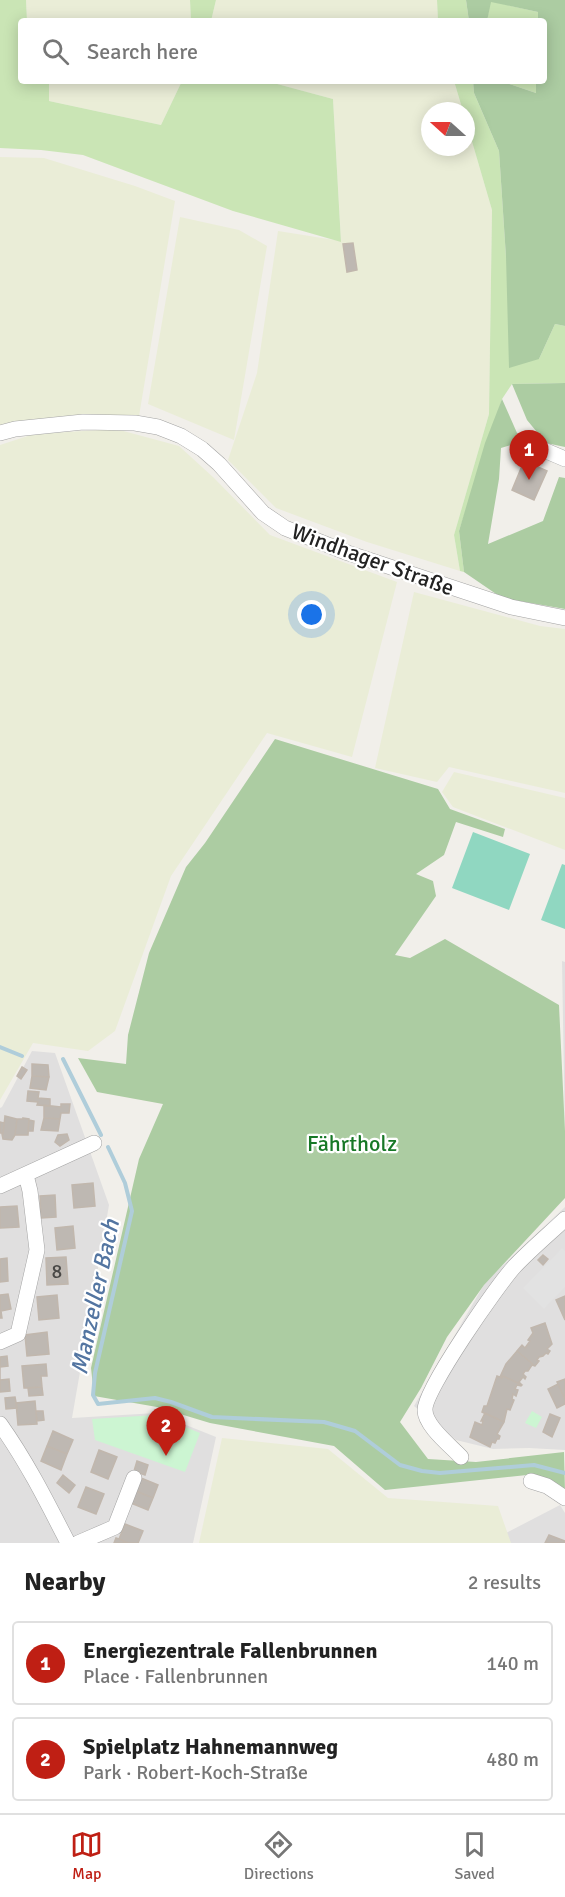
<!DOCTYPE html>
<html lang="en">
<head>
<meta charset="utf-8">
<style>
  body { margin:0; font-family:Signika,sans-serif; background:#f6f6f6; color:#222 }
  .compass { position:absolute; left:421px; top:102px; width:54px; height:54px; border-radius:50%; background:#fff; box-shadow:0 3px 15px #0003; rotate:291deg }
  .you { position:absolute; left:312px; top:615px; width:21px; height:21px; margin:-15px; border:4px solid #fff; border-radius:50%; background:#1a73e8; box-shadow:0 0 0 9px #1a73e833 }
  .badge { display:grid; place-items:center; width:39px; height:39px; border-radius:50%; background:#bf1f14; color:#fff; font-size:20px; font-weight:700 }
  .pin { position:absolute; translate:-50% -50px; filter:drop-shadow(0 2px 3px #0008) }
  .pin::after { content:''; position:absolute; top:32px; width:21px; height:18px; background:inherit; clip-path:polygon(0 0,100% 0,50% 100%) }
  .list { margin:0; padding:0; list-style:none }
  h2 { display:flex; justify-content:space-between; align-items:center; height:78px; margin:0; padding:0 24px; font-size:26px }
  h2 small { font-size:20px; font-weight:400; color:#767676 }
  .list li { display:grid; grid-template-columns:39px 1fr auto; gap:18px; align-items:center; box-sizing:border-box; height:84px; margin:0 12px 12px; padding:0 12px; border:2px solid #e0e0e0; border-radius:6px }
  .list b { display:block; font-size:22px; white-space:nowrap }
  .list p { margin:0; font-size:20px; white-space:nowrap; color:#767676 }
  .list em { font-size:20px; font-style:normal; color:#767676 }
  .icon { flex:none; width:33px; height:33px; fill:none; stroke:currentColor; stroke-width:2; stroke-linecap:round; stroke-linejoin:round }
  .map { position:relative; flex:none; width:565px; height:1543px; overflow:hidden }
  .search { position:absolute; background:#fff; box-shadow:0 3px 15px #0003; left:18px; right:18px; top:18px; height:66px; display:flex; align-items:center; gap:15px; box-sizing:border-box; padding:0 21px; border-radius:6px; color:#767676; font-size:22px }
  .sheet { height:270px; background:#fff }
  nav { display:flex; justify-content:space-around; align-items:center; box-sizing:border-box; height:84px; border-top:2px solid #e0e0e0; background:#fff; font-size:16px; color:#767676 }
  nav a { display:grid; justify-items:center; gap:3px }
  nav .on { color:#bf1f14 }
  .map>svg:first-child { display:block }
</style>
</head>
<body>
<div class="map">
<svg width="565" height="1543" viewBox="0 0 565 1543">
  <rect width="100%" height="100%" fill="#f1efea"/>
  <path fill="#e0dfdf" d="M562,961L565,962V1135Z
    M32,1051L55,1053L109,1205L72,1418L156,1413L216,1437L193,1543H0V1108L2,1107Z
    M565,1207V1450L529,1448L493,1449L456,1440L414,1406L486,1281Z
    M560,1505L565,1513V1543H509L506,1533Z"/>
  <path fill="#eaedd7" d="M26,0H190L191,21H27Z
    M216,0H437L438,21H211Z
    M49,81H182L161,125L49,101Z
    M266,81H454L463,111H430V147H466V121L492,210L489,414L454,535L460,571L367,542L276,508L228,460L257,373L278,231L341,241L333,99Z
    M0,157L44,158L135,186L175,201L139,416L45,419L0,428Z
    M180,217L239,230L267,246L234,440L148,404Z
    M116,429L179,446L214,478L270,535L397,582L352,757L267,733L171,876L115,1031L88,1051L33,1043L0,1100V445L34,434Z
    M414,592L540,626L565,629V793L449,767L437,782L375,768Z
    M454,772L565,798V850L453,807L442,792Z
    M222,1438L328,1449L388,1498L498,1506L511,1543H199Z"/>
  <path fill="#cae5b5" d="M0,0H26L27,21H21V81H49V101L161,125L182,81H266L333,99L341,242L233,211L83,155L41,150L0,148Z
    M190,0H216L211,21H191Z
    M437,0H466L469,21H438Z
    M490,1L538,12V21H487Z
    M454,81H473L474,93L499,151L506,257L539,359L555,324L565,326V383L512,384L502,399L459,531L464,572L460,571L454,535L489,414L492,210L466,121V111H463Z
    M501,81H536V93Z"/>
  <path fill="#accca2" d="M466,0H565V326L555,324L539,359L509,368L506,257L499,151L474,93L473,81H501L536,93V81H544V21H538V12L491,2L487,21H469Z
    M565,383V447L546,443L527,420L512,384Z
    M502,399L521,442L501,448L499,479L488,544L543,521L559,477L565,478V609L502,598L464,572L459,531L485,443Z
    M275,739L438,789L450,809L505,829L503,837L456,822L444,855L416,874L433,881L436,896L395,955L410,958L445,939L559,1005L565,1131V1198L484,1285L447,1337L421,1388L400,1422L428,1459L476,1462L564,1452L565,1492L547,1481L527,1475L385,1490L334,1446L210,1423L157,1407L94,1396L91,1368L139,1159L163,1104L97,1092L78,1058L126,1064L128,1035L149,953L186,867L205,843Z"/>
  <path fill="#ccf5d2" d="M532,1411L542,1417L536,1428L525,1423Z
    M156,1415L200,1433L185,1472L95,1440L92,1419Z"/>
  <path fill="#90d7c1" d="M473,832L530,854L509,910L452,888Z
    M562,864L565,865V929L541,920Z"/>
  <path fill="#e2e2e2" d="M562,1248L565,1251V1287L544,1309L523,1288Z"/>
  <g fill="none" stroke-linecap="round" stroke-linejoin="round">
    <path stroke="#afcdda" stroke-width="4" d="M0,1047L22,1056
      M63,1059L101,1135
      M108,1147L125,1183L132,1211L95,1373L93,1395L98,1404L155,1398L171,1402L212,1417L324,1422L355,1431L400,1465L422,1471L440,1473L534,1465L565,1473"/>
  </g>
  <path fill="#beb8b2" stroke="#c1b7ad" stroke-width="1.5" d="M353,243L357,270L347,272L343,244Z
    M524,461L547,471L534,500L512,490Z
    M32,1064L48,1065L49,1077L32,1076Z
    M22,1067L27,1070L21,1079L17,1076Z
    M32,1076L49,1077L46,1090L30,1088Z
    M28,1091L39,1092L38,1098L50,1099V1106L37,1105L38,1102L27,1101Z
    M61,1104H70L69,1113H61L60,1119L44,1118V1105L61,1107Z
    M5,1116L17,1119L15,1135L12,1140L3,1139L2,1134H3Z
    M23,1118L29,1119L28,1135H15L17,1119H23Z
    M44,1118L60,1119L58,1131L41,1130Z
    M29,1120L34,1121L33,1131H28Z
    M0,1122L4,1123L3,1133H0Z
    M67,1134L69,1140L60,1146L55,1142L58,1135Z
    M93,1183L95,1206L74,1208L72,1185Z
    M55,1195L56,1217L41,1218L40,1196Z
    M17,1206L19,1227L0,1228V1207Z
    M73,1226L75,1248L57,1250L55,1228Z
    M543,1255L548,1259L543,1265L538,1260Z
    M66,1257L68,1284L47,1285L46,1258Z
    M7,1258L8,1281L0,1282V1259Z
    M8,1294L11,1309L1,1311L2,1318H0V1295Z
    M57,1295L59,1318L39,1320L37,1297Z
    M565,1296V1320L556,1300Z
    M545,1323L552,1344L547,1349L550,1351L548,1354L546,1353L543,1356L539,1357L537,1360L539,1361L535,1366L517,1351L522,1345L525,1348L530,1341L528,1340L533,1333L531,1328Z
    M47,1332L49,1354L27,1356L25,1335Z
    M517,1351L535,1366L532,1365L528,1371H525L523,1374L526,1377L525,1379L523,1377L519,1382L522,1385L503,1376L500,1377L506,1364Z
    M7,1356L8,1366L0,1367V1380V1357Z
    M46,1364L47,1376H41L42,1387L24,1388L22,1366Z
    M497,1376L502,1378L503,1376L522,1385L521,1386L517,1385L515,1389L518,1390L516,1396L513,1394L512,1399L514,1400L510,1410L507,1409L504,1422L482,1412L484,1406H487Z
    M9,1379L10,1391L0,1392V1380Z
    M565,1379V1399L557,1382Z
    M558,1384L565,1399V1404L557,1408L548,1389Z
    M42,1387L43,1395L29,1396L28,1388Z
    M15,1397L17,1408L6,1409L5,1398Z
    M35,1401L37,1424L18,1425L16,1403Z
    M36,1411H43L44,1420L37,1421Z
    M485,1413L504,1422L497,1434L500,1436L499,1439H497L495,1443L492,1442L490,1447L470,1437L475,1422L482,1425L483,1421H481Z
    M550,1414L560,1418L552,1437L543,1432Z
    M53,1431L73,1440L67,1454L47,1446Z
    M47,1446L67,1454L61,1470L41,1461Z
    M99,1450L117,1457L108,1479L91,1472Z
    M137,1461L148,1465L145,1475L134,1471Z
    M63,1475L75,1485L69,1493L57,1483Z
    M141,1478L158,1485L153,1498L136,1491Z
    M86,1487L104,1494L96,1514L78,1507Z
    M136,1491L153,1498L148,1510L131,1503Z
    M125,1524L143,1531L138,1543H128L119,1539Z
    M549,1535L565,1541V1543H545Z
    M116,1538L119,1539L128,1543H114Z"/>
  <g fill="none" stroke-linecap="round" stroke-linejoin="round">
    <defs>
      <path id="minor" d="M0,433L15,429L83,422L135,423L158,427L181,436L202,449L219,464L263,513L285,528L348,553L511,607L565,618
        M532,445L565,459
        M0,1186L94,1143
        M0,1342L18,1334L37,1250L30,1191L26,1175
        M0,1424C27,1462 47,1502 68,1543
        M461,1457C451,1446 425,1426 425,1410C424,1390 498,1285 514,1267C530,1250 548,1235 565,1219
        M531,1481L547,1486L565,1498
        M78,1543L115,1527L134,1478"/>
    </defs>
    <use href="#minor" stroke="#a3a3a3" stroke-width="16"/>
    <use href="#minor" stroke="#fff" stroke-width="15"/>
  </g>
  <g text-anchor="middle" stroke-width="4.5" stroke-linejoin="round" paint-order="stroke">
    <g font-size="20" fill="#494846">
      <text x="57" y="1278">8</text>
    </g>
    <g font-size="22" fill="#222" stroke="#fff">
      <text transform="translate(373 559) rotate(20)" y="8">Windhager Straße</text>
    </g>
    <g font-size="22" fill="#177826" stroke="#fff">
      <text x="352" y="1151">Fährtholz</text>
    </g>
    <g font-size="24" font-style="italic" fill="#5375a1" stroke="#fff">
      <text transform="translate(95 1297) rotate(-78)" y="8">Manzeller Bach</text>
    </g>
  </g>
</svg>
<svg class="compass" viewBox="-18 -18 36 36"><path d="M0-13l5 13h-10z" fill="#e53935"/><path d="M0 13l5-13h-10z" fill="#767676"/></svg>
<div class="you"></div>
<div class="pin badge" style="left:529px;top:480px">1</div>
<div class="pin badge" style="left:166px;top:1456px">2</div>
<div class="search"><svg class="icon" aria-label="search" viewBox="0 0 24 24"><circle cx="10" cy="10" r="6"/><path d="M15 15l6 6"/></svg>Search here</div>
</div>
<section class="sheet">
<h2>Nearby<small>2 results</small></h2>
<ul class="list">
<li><span class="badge">1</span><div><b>Energiezentrale Fallenbrunnen</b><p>Place · Fallenbrunnen</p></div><em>140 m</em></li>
<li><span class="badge">2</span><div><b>Spielplatz Hahnemannweg</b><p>Park · Robert-Koch-Straße</p></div><em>480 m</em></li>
</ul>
</section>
<nav>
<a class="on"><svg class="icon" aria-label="map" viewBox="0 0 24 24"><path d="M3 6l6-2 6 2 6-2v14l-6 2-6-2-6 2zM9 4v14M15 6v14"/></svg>Map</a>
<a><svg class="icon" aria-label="directions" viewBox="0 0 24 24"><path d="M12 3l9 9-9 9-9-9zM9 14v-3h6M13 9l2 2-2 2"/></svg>Directions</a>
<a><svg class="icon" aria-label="saved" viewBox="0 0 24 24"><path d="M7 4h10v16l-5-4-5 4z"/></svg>Saved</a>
</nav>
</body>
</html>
